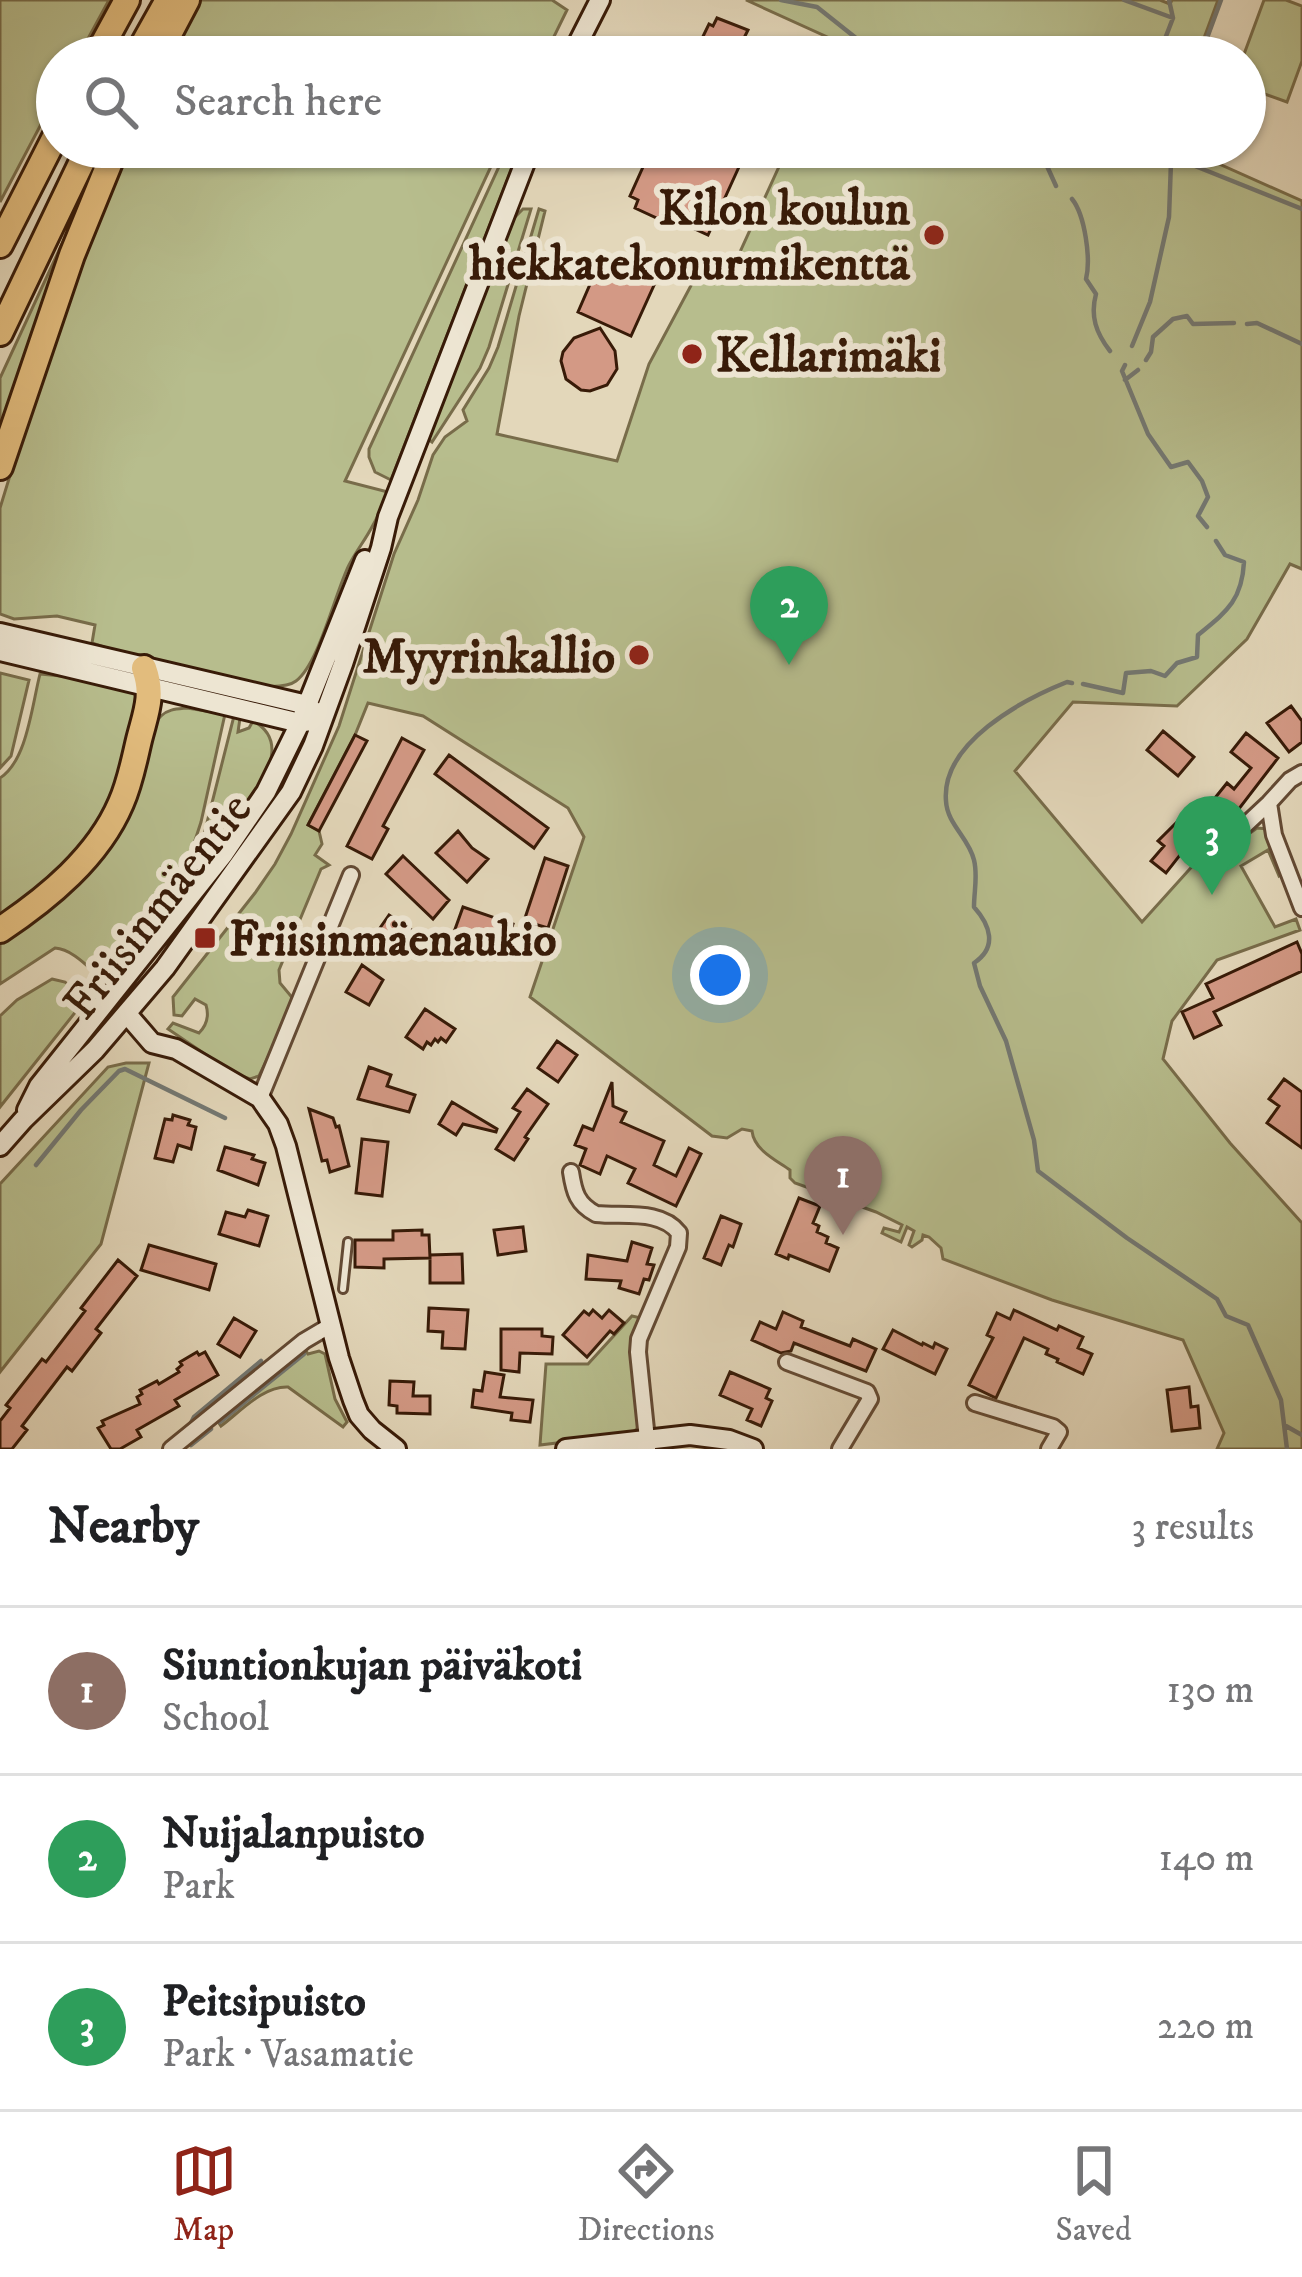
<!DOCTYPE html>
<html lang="en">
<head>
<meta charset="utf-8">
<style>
  body { margin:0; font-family:"IM FELL DW Pica",serif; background:#f6f6f6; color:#202124 }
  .you { position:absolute; left:720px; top:975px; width:42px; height:42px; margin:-30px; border:9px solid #fff; border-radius:50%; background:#1a73e8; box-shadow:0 0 0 18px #1a73e833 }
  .badge { display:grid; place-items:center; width:78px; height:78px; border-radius:50%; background:#8f2418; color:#fff; font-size:39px; font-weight:700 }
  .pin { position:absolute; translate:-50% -99px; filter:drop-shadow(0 3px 6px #0008) }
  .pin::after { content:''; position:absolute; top:63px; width:42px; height:36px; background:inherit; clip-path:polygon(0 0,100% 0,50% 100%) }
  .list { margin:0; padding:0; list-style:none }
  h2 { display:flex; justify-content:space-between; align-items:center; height:156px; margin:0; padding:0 48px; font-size:51px }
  h2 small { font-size:39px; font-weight:400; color:#757577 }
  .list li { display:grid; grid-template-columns:78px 1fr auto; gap:36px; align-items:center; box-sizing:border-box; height:168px; padding:0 48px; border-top:3px solid #e0e0e0 }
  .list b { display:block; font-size:45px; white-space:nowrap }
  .list p { margin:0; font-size:39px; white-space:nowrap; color:#757577 }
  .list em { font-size:39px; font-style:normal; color:#757577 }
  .icon { flex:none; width:66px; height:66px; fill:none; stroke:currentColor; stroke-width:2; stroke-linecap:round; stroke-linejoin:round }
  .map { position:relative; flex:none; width:1302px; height:1449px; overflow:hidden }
  .search { position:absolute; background:#fff; box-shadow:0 3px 9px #0004; left:36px; right:36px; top:36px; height:132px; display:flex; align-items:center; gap:30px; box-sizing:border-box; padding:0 42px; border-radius:66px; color:#757577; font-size:45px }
  .sheet { height:660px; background:#fff }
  nav { display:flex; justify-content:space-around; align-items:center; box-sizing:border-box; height:168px; border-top:3px solid #e0e0e0; background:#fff; font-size:33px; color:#757577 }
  nav a { display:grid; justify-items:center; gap:6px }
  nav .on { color:#8f2418 }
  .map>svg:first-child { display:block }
</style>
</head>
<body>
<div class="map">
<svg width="1302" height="1449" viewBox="0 0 1302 1449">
  <rect width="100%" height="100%" fill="#e3d7ba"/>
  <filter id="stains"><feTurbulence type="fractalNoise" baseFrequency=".00167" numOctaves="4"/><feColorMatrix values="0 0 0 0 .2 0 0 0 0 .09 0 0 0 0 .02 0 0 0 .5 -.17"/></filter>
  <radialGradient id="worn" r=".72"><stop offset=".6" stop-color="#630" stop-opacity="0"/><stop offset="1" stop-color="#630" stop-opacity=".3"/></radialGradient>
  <path fill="#b7bd8d" stroke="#786c4a" stroke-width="3" d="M0,0H109L78,57H57V94L0,202Z
    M200,0H552L567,10L544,57H169Z
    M746,0H1160L1170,4L1172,0H1218L1197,57H829L836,41Z
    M1264,0H1286L1302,6V61L1287,102L1245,87L1243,57Z
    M127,147H500L345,481L388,492C383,503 379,515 373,525C366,539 356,551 349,565C335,593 319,664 296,681C269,702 126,655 92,643L95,625L57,616L14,619L0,614V508L42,371Z
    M508,147H520L391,480L375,472L369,457V449Z
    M788,147H1181L1302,201V569L1290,564L1247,639L1177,706L1073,702L1015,771L1142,922L1197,861L1211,871L1235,844L1257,828L1268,829L1283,873L1279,876L1268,850L1241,866L1275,927L1296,919L1300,930L1217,960L1172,1021L1163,1059L1230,1143L1302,1223V1449H1217L1224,1433L1183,1340L1052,1300L943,1259L941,1248L929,1237L923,1235L922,1240L912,1247L909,1245L914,1231L907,1227L901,1242L882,1233L884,1228L899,1232L902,1225L876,1212L795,1183L790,1178V1170C776,1160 754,1150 752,1131L742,1129L727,1138L712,1136L530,997L584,837L568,808L423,716L368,703L355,735L308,825L319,831L322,844L315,855L329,865L321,869L279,970L280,983L295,1001L259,1076L250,1079L233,1073L168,1029L173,1023L199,1033C207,1025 209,1015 206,1005L195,999L182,1016L174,1015L173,997L255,893L275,864L291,834L339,726L394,554L418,500L433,455L445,437L467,421L463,410L489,368L498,347L539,209L545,211L519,316L497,434L617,461L649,364L702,265L729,276Z
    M523,209H531L489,347L480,368L432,442L428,439L512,220Z
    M73,220L76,223L0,443V378Z
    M0,673L29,680L11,756L0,768Z
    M40,674L72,677L134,691L139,696C124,757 113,821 66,867C46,887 22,903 0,921V778C27,761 32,705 40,674Z
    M187,708L225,714L201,822L186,868L101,978C88,967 72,949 55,948L0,984V942C50,906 104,871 130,812C139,791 147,729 161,716C168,709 177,709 187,708Z
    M234,716L240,718L238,732L249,728L253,721C287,739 267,772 256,800L109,984L196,866Z
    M52,979L65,982L85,1000L0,1107V1016L17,1000Z
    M126,1063H149L101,1244L0,1372V1184L108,1067Z
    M632,1316L641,1318L631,1349L640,1420L638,1428L631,1434L540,1445L546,1364H588Z
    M305,1350L308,1354L319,1351L325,1354L335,1399L347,1422L343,1427L288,1387C263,1386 241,1411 221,1426L217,1420Z"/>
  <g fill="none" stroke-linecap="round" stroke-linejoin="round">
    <path stroke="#737873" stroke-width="4.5" d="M781,0L817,7L861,42L913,48L927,57
      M1124,0L1173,18
      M1161,54L1180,57
      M1158,57L1173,18L1169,0
      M1200,57L1221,0
      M1030,147L1042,155L1056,186
      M1082,147L1085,149
      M1103,158H1112L1121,147
      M1195,166L1302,209
      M1072,199C1085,215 1091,259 1086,279L1096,294C1090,316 1096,333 1110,351
      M1247,324L1257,323L1302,344
      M1132,346L1150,302L1169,217L1171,162
      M1146,360L1151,352L1153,337L1173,319L1187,316L1193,324L1234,323
      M1125,365L1122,371L1148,434L1171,467L1188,462L1202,481L1208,497L1198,516L1207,527
      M1125,380L1138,370
      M1072,683L1067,682C1022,700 941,743 946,801C947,824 969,838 974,860C978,876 974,891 974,907C990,925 998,947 974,963L980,986L1006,1041L1034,1140L1038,1171L1127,1238L1217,1299L1226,1316L1248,1325L1281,1400L1287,1449
      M1083,684L1123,693L1126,673L1151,671L1165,676L1177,663L1197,657L1198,635C1226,612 1242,601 1244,562L1225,555L1216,541
      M36,1165L81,1110L119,1071L125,1069L225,1118
      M220,1422L304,1354
      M190,1425L194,1417L261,1361
      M1286,1426L1302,1435
      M191,1445L211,1429"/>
  </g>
  <path fill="#d39985" stroke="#381b08" stroke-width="3" d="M717,18L748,30L743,40L780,57H693L709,24L713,26Z
    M652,147H748L708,235L664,215L661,220L635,208L638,200L630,196Z
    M601,259L655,283L631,336L578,312Z
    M600,328L615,351L617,369L607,385L590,391L581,390L566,379L561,361L563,352L574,338Z
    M1291,706L1302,721V742L1289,752L1267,723Z
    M1163,731L1194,757L1178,776L1147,750Z
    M1246,733L1278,758L1225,827L1222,824L1219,828L1202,814L1227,783L1234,789L1251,768L1231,752Z
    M355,735L367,741L319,831L308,825Z
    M402,738L424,750L383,826L388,829L372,859L347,846Z
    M449,755L548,828L534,848L435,774Z
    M1184,815L1194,824L1184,835L1191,841L1166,873L1151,861L1164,846L1158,841Z
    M458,831L472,848L488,859L467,882L436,853Z
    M403,856L449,900L433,919L386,874Z
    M545,858L568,866L548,928L524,921Z
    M463,907L513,924L505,949L454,932Z
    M389,915L413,931L397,954L373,938Z
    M1297,942L1302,954V971L1214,1012L1221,1025L1194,1038L1182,1012L1213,998L1206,984Z
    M362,965L383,980L369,1005L346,992Z
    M425,1009L455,1029L446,1042L441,1038L438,1042L435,1039L431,1045L427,1042L423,1049L406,1037Z
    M557,1041L577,1055L558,1082L538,1068Z
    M369,1067L391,1075L387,1086L415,1095L409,1112L358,1099Z
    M1284,1079L1302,1092V1148L1267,1123L1279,1106L1269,1099Z
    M612,1082L613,1106L626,1112L621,1122L664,1141L654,1165L676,1176L689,1148L701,1154L676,1206L628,1183L635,1169L607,1156L600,1174L580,1165L586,1149L575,1145L583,1126L593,1130Z
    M527,1089L548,1104L525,1137L528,1139L514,1160L496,1149L520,1112L513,1108Z
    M452,1102L497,1129L496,1132L463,1124L456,1135L439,1124Z
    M309,1109L333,1118L336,1127L339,1126L349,1166L330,1172L327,1160L322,1161Z
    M173,1115L190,1120L188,1125L196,1127L191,1149L178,1145L173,1162L155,1158L165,1119L172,1120Z
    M362,1139L388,1142L382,1196L356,1193Z
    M225,1147L254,1155L252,1159L265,1163L258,1185L218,1170Z
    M799,1198L820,1206L813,1223L819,1226L817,1232L828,1237L826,1243L838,1248L829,1271L789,1255L788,1259L776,1254Z
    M248,1210L268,1216L259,1246L219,1234L226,1212L245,1217Z
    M721,1216L741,1224L733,1247L729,1245L721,1265L704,1258Z
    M523,1227L526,1251L498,1255L494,1230Z
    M422,1230V1235H429L430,1258L384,1259V1268L355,1267V1240H393V1231Z
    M632,1242L652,1248L647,1264L654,1265L649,1280L644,1279L639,1294L619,1288L621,1281L586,1279L588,1255L627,1261Z
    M149,1245L216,1264L209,1290L141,1270Z
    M462,1254L463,1283H430V1255Z
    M118,1260L137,1276L96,1329L101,1333L72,1371L67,1367L22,1426L27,1430L12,1449H0V1421L10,1408L6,1405L42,1359L46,1362L85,1311L81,1308Z
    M429,1308L468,1310L465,1349L442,1348L443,1332L428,1331Z
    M593,1310L602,1318L609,1310L624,1323L614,1334L610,1331L587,1357L563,1335L584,1311L589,1315Z
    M1014,1310L1057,1330L1059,1326L1083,1337L1078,1348L1092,1354L1083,1374L1057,1362L1058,1359L1046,1354L1048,1349L1024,1338L996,1398L969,1385L993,1338L987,1335L997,1313L1010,1319Z
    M783,1312L803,1321L801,1327L850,1346L853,1339L876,1349L866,1371L794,1343L791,1351L781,1353L752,1340L760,1322L776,1329Z
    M234,1318L256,1331L240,1357L218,1344Z
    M501,1329H542V1336L553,1337L552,1354L520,1353L519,1372L501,1370Z
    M893,1330L922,1345L923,1343L933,1348L935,1343L947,1349L935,1374L883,1349Z
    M197,1352L199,1355L205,1352L218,1375L175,1400L179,1406L137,1430L141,1437L120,1449H111L98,1428L104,1425L102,1421L140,1404L137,1397L142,1394L140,1390L157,1381L159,1384L179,1372L177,1369L182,1365L180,1362Z
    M485,1372L504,1375L500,1397L533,1400L530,1422L511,1420L512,1413L472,1407L474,1390L482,1391Z
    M730,1372L770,1389L766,1398L772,1401L761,1426L747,1420L752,1409L720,1395Z
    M390,1381L414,1382L413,1396H430V1414L397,1413V1406L389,1405Z
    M1189,1387L1191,1407L1198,1406L1200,1428L1172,1431L1167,1390Z"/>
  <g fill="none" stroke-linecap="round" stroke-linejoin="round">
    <defs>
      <path id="lane" d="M343,1289L348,1242"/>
      <path id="street" d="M1269,803L1274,835L1302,908
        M1207,861L1269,803L1290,780L1302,773
        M260,1098L351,875
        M571,1172C574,1192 577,1204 596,1214C624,1217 661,1209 679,1233L678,1247L639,1339L638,1352L648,1449
        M787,1362L867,1392L870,1399L840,1449
        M975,1403L1053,1427L1059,1432L1049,1449
        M171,1449L304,1341L331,1325"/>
      <path id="secondary" d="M571,57L600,0
        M0,633L307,705L315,712
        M0,651L300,723L310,721
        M127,1014L152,1043L176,1049L260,1098L278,1124L286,1146L339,1358L353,1400L359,1415L372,1430L396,1449
        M27,1110L39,1086L223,855L266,792L300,723L365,560
        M0,1146L23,1120L95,1050L165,968L291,792L313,746L343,664L381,548L388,517L531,147
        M566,1449L690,1435L729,1440L753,1449"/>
      <path id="highway" d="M96,57L127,0
        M136,57L168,0
        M157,57L187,0
        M0,245L57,133
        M0,333L89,147
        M0,467L72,255L116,147
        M0,930C48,898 98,857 121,803C130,783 134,761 139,740C146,712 154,696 144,668"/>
    </defs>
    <use href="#lane" stroke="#634a34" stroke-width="12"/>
    <use href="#street" stroke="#634a34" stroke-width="20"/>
    <use href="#secondary" stroke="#381b08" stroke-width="24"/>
    <use href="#highway" stroke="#381b08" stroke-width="30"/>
    <use href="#lane" stroke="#ede5d2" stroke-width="6"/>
    <use href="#street" stroke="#ede5d2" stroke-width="14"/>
    <use href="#secondary" stroke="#ede5d2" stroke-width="18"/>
    <use href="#highway" stroke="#e2bc7d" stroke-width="24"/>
  </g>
  <g fill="#8f2418" stroke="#ede5d2" stroke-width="4.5">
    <circle cx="934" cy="235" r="12"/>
    <circle cx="692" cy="354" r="12"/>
    <circle cx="639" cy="655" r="12"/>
    <rect x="193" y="926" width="24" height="24" rx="6"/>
  </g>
  <g text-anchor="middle" stroke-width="12" stroke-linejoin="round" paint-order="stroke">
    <g font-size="48" font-weight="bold" fill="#381b08" stroke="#ede5d2" text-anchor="end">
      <text x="910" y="224">Kilon koulun<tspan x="910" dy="55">hiekkatekonurmikenttä</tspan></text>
      <text x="716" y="371" text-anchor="start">Kellarimäki</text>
      <text x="615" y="672">Myyrinkallio</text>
      <text x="229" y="955" text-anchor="start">Friisinmäenaukio</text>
    </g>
    <g font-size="48" fill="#381b08" stroke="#ede5d2">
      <text transform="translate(156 905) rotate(-52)" y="17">Friisinmäentie</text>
    </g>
  </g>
  <rect width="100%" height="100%" filter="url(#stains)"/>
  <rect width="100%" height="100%" fill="url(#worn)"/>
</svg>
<div class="you"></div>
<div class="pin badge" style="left:843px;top:1235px;background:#8d6e63">1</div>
<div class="pin badge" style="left:789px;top:665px;background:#2e9e5b">2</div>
<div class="pin badge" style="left:1212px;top:895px;background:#2e9e5b">3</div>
<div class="search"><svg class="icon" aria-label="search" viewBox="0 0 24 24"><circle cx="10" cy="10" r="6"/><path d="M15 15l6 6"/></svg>Search here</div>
</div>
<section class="sheet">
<h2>Nearby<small>3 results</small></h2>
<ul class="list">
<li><span class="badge" style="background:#8d6e63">1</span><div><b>Siuntionkujan päiväkoti</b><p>School</p></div><em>130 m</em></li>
<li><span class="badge" style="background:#2e9e5b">2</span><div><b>Nuijalanpuisto</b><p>Park</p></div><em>140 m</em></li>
<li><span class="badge" style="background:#2e9e5b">3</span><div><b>Peitsipuisto</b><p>Park · Vasamatie</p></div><em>220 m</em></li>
</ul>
</section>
<nav>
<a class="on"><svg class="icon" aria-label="map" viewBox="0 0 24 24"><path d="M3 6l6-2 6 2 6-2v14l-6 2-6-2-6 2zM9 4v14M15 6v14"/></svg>Map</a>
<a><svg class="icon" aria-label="directions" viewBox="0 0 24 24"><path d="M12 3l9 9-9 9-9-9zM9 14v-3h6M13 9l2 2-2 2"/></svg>Directions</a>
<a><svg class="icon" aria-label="saved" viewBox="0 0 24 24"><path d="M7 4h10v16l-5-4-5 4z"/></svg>Saved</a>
</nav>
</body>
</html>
